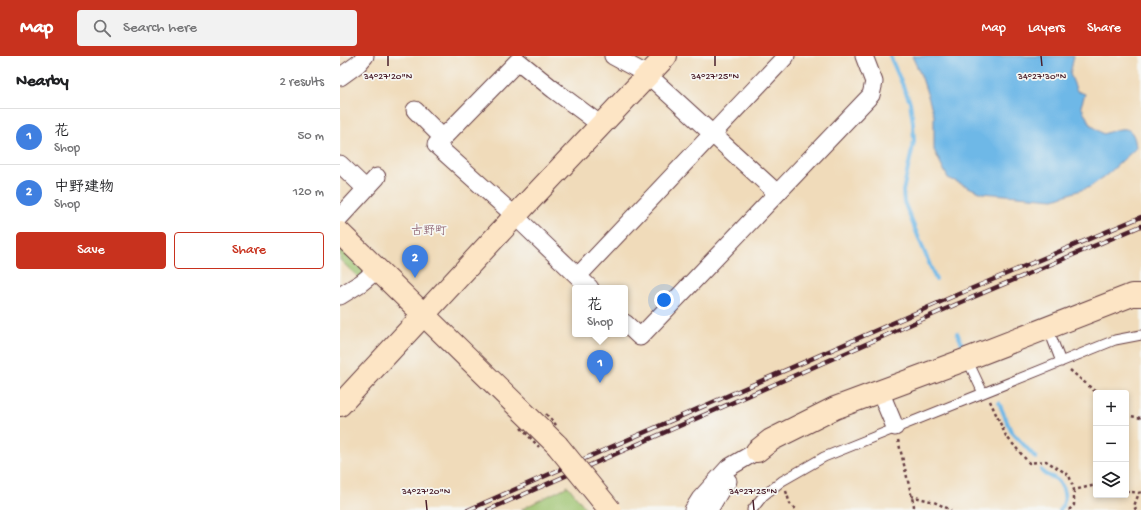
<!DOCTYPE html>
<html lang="en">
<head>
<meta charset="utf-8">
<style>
  body { margin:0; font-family:"Gochi Hand","Klee One",sans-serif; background:#f2f2f2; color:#202124 }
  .controls { position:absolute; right:12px; bottom:12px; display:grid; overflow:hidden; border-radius:4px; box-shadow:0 2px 6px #0003 }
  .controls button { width:36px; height:36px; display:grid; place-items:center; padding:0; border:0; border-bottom:1px solid #e0e0e0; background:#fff; color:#202124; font:20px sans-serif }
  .you { position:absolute; left:324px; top:244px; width:14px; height:14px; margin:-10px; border:3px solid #fff; border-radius:50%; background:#1a73e8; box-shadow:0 0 0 6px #1a73e833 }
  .badge { display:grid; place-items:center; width:26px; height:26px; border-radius:50%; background:#c8321e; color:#fff; font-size:13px; font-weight:700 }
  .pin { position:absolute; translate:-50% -33px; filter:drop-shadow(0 1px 2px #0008) }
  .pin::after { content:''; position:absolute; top:21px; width:14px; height:12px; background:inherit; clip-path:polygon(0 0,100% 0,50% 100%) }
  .popup { position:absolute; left:232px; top:229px; width:56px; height:52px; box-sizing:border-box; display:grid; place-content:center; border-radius:4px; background:#fff; filter:drop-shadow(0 1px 3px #0005); font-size:13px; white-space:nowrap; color:#757577 }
  .popup b { font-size:15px; color:#202124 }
  .popup::after { content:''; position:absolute; left:50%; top:100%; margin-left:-8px; border:8px solid transparent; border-top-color:#fff }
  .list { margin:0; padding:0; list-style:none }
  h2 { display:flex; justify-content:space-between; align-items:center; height:52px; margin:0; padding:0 16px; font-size:17px }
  h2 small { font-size:13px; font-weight:400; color:#757577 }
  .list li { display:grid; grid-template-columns:26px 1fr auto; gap:12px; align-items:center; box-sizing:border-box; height:56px; padding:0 16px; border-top:1px solid #e0e0e0 }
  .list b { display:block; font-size:15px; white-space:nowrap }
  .list p { margin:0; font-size:13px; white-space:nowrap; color:#757577 }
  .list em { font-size:13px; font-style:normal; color:#757577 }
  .actions { display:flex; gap:8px; padding:12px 16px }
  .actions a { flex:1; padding:9px 0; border:1px solid #c8321e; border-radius:4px; text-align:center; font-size:14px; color:#c8321e }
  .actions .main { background:#c8321e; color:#fff }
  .icon { flex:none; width:22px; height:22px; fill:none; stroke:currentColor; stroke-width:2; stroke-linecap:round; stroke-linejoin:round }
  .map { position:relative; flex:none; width:801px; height:454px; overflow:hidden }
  header { display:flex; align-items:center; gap:24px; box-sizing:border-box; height:56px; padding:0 20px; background:#c8321e; color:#fff }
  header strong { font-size:19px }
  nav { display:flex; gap:22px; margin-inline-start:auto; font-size:14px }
  .search { width:280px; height:36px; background:#f2f2f2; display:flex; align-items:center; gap:10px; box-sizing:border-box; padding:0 14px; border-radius:4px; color:#757577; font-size:15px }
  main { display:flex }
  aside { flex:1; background:#fff }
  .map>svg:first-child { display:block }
</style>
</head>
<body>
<header>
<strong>Map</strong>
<div class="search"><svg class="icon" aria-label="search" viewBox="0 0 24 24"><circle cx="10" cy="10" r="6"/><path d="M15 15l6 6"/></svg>Search here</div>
<nav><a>Map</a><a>Layers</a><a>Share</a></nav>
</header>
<main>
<aside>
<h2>Nearby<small>2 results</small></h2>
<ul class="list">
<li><span class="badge" style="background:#3f7fe0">1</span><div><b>花</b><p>Shop</p></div><em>50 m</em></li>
<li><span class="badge" style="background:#3f7fe0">2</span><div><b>中野建物</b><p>Shop</p></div><em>120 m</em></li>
</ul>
<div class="actions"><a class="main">Save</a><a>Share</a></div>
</aside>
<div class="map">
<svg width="801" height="454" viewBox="0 0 801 454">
  <rect width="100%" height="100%" fill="#f6f6f2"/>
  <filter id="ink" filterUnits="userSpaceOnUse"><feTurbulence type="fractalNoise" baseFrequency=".025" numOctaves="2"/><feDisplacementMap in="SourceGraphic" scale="8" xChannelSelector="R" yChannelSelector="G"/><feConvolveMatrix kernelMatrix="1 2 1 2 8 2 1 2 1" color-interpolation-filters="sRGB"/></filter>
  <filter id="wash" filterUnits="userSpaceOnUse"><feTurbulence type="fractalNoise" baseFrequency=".012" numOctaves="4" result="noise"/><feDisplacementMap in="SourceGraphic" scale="16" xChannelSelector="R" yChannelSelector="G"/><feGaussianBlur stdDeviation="0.9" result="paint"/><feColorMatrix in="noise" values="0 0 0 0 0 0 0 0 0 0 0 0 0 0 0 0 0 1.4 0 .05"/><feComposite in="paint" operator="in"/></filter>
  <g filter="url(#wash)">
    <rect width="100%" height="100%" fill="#f0dbba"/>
    <path fill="#9cc26d" stroke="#73704c" d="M0,181L33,210L19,222L0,204Z
      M228,430L247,454H180Z"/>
    <path fill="#6eb8e7" stroke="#5c6c89" d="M572,0H734L730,18L737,35L745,38L741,50L750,68L763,78C781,72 794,66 796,92L769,117L750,131L714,143L642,137L608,122L594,94V59L582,22Z"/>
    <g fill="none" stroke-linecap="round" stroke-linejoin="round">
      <path stroke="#6eb8e7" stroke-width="4" d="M550,0L570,46L573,67L574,85L563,135L564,146L596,224
        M617,277L625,293
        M659,347L671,375L696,402
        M701,414C704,420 709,419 714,422C721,425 726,438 724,445C724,448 721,451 720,454"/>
    </g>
  </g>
  <g filter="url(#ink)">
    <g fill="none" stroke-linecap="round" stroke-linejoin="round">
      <defs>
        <path id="lane" d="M708,272L721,306
          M627,303L643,337
          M412,454L423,440L442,425L484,401L775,284L801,279"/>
        <path id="street" d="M273,0L308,19L437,137
          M0,21L18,8L25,0
          M75,54L103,82
          M0,108L25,132
          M0,161L37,121
          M238,220L446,0
          M250,232L175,160L96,89L178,5L214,34L261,69
          M0,240L21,227L37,214
          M285,267L300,281L531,39L534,26L524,0
          M540,335L555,371
          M353,454L360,443L388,412L417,395
          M369,454L383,430L388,425"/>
        <path id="secondary" d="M0,177L217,389
          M0,349L175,160L326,0
          M417,395L431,384L495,352L627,303L792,239H801"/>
      </defs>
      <use href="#lane" stroke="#633b40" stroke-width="11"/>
      <use href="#street" stroke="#633b40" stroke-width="19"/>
      <use href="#secondary" stroke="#633b40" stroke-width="24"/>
      <path stroke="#633b40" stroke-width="2.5" stroke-dasharray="3 3" stroke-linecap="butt" d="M730,314L757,337
        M650,345L666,380L689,407L706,405L729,419L734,434L756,429
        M786,359L801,362
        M558,384L574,450L573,454
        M446,435L450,448L457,454
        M786,435L799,437
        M571,440L594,446L611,454
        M729,454L734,449V434
        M796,454L794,450L799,437L801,436"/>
      <use href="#lane" stroke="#fff" stroke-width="9"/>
      <use href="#street" stroke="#fff" stroke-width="17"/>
      <use href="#secondary" stroke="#fde5c5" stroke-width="22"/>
      <defs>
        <path id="rail" d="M128,454L614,240L801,161
          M148,454L617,248L801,170"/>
      </defs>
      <use href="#rail" stroke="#4a1f2b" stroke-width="4.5"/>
      <use href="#rail" stroke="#f6f6f2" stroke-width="3" stroke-dasharray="9" stroke-linecap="butt"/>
      <defs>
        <path id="secondary-bridge" d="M217,389L270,454"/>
      </defs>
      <use href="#secondary-bridge" stroke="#633b40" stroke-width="24" stroke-linecap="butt"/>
      <path stroke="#633b40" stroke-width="2.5" stroke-dasharray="3 3" stroke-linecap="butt" d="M206,358L218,371
        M181,372L199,391"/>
      <use href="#secondary-bridge" stroke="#fde5c5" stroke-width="22"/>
    </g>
  </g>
  <path fill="none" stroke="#4a1f2b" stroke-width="1.5" d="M48,0V10M375,0V10M701,0L702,10M86,444L87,454M413,444L414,454"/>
  <g text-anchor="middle" stroke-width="3.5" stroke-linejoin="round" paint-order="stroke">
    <g font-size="12" fill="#815162" stroke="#f6f6f2">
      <text x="89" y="178">古野町</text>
    </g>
  </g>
  <g font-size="10" text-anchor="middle" fill="#4a1f2b" stroke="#f6f6f2" stroke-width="3.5" stroke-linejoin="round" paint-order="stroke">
    <text x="48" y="23">34°27'20"N</text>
    <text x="375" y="23">34°27'25"N</text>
    <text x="702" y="23">34°27'30"N</text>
    <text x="86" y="438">34°27'20"N</text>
    <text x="413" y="438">34°27'25"N</text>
  </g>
</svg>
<div class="controls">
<button>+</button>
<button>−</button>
<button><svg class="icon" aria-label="layers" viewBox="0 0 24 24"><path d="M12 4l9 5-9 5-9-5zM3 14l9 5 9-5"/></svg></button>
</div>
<div class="you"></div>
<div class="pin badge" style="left:260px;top:327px;background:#3f7fe0">1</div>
<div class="popup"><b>花</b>Shop</div>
<div class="pin badge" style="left:75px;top:222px;background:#3f7fe0">2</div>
</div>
</main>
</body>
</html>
